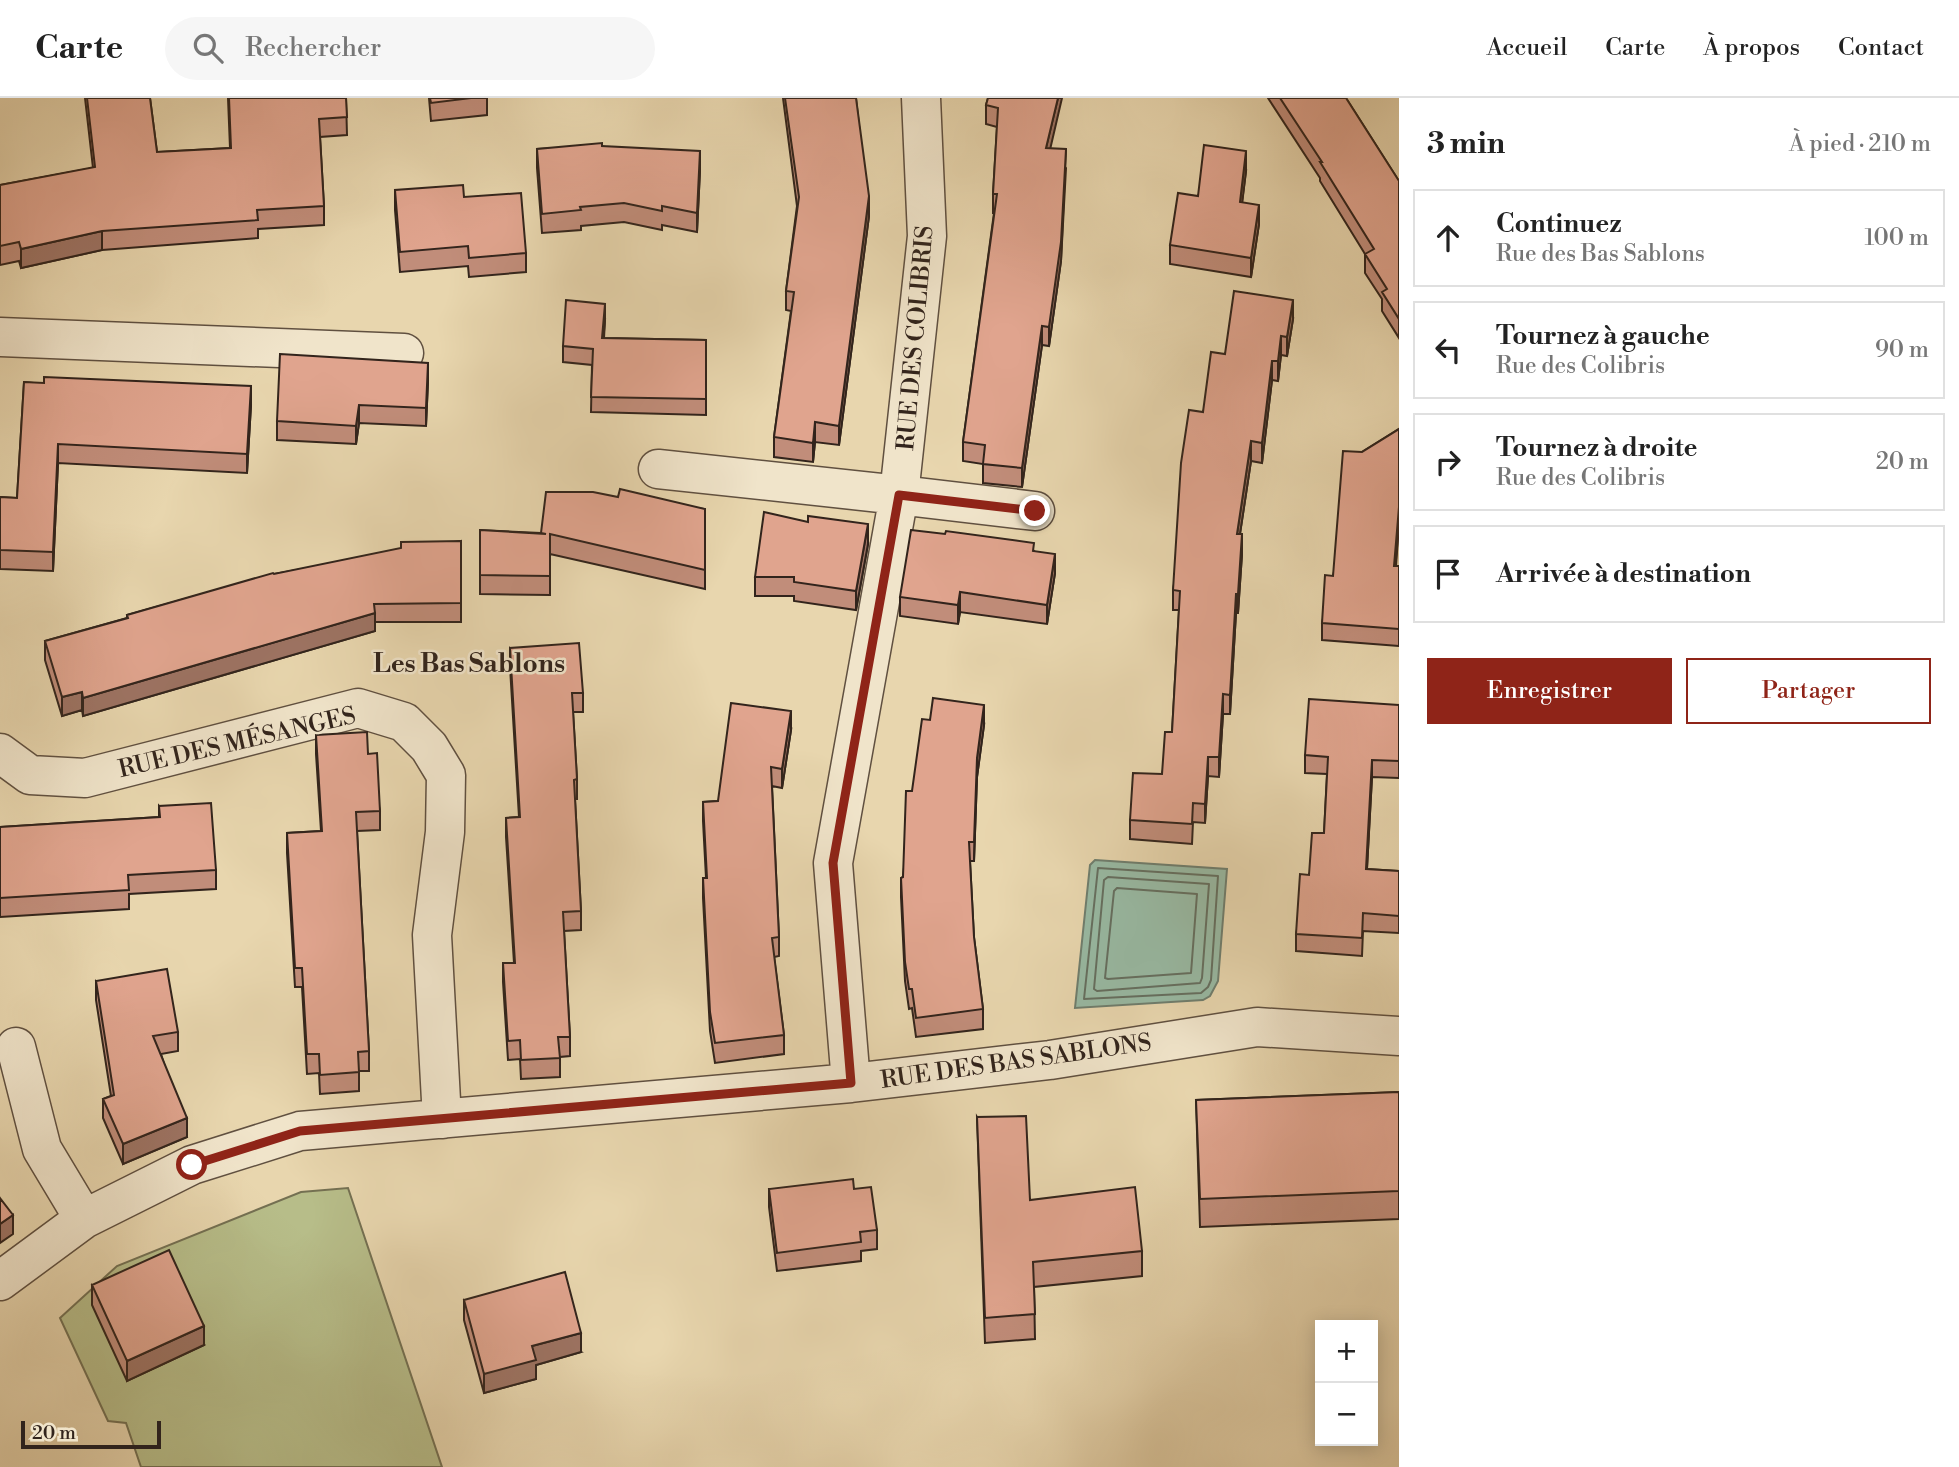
<!DOCTYPE html>
<html lang="fr">
<head>
<meta charset="utf-8">
<style>
  body { margin:0; font-family:"Libre Bodoni",serif; background:#f6f6f6; color:#222 }
  .controls { position:absolute; right:21px; bottom:21px; display:grid; overflow:hidden; border-radius:0px; box-shadow:0 4px 18px #0003 }
  .controls button { width:63px; height:63px; display:grid; place-items:center; padding:0; border:0; border-bottom:2px solid #e0e0e0; background:#fff; color:#222; font:35px sans-serif }
  .scale { position:absolute; left:21px; bottom:18px; width:140px; box-sizing:border-box; padding-left:7px; border:4px solid #32241c; border-top:0; font-size:19px; line-height:24px; white-space:nowrap; color:#32241c; -webkit-text-stroke:5px #f0e4ca; paint-order:stroke }
  .stop { position:absolute; width:21px; height:21px; margin:-16px; border:5px solid #8f2418; border-radius:50%; background:#fff }
  .stop.end { background:#8f2418; border-color:#fff; box-shadow:0 2px 7px #0008 }
  .list { margin:0; padding:0; list-style:none }
  h2 { display:flex; justify-content:space-between; align-items:center; height:91px; margin:0; padding:0 28px; font-size:30px }
  h2 small { font-size:23px; font-weight:400; color:#767676 }
  .list li { display:grid; grid-template-columns:46px 1fr auto; gap:21px; align-items:center; box-sizing:border-box; height:98px; margin:0 14px 14px; padding:0 14px; border:2px solid #e0e0e0; border-radius:0px }
  .list b { display:block; font-size:26px; white-space:nowrap }
  .list p { margin:0; font-size:23px; white-space:nowrap; color:#767676 }
  .list em { font-size:23px; font-style:normal; color:#767676 }
  .actions { display:flex; gap:14px; padding:21px 28px }
  .actions a { flex:1; padding:16px 0; border:2px solid #8f2418; border-radius:0px; text-align:center; font-size:24px; color:#8f2418 }
  .actions .main { background:#8f2418; color:#fff }
  .icon { flex:none; width:38px; height:38px; fill:none; stroke:currentColor; stroke-width:2; stroke-linecap:round; stroke-linejoin:round }
  .map { position:relative; flex:none; width:1399px; height:1369px; overflow:hidden }
  header { display:flex; align-items:center; gap:42px; box-sizing:border-box; height:98px; padding:0 35px; background:#fff; border-bottom:2px solid #e0e0e0 }
  header strong { font-size:33px }
  nav { display:flex; gap:38px; margin-inline-start:auto; font-size:24px }
  .search { width:490px; height:63px; background:#f6f6f6; display:flex; align-items:center; gap:18px; box-sizing:border-box; padding:0 24px; border-radius:38px; color:#767676; font-size:26px }
  main { display:flex }
  aside { flex:1; background:#fff }
  .map>svg:first-child { display:block }
</style>
</head>
<body>
<header>
<strong>Carte</strong>
<div class="search"><svg class="icon" aria-label="search" viewBox="0 0 24 24"><circle cx="10" cy="10" r="6"/><path d="M15 15l6 6"/></svg>Rechercher</div>
<nav><a>Accueil</a><a>Carte</a><a>À propos</a><a>Contact</a></nav>
</header>
<main>
<div class="map">
<svg width="1399" height="1369" viewBox="0 0 1399 1369">
  <rect width="100%" height="100%" fill="#e8d6ae"/>
  <filter id="stains"><feTurbulence type="fractalNoise" baseFrequency=".00286" numOctaves="4"/><feColorMatrix values="0 0 0 0 .2 0 0 0 0 .09 0 0 0 0 .02 0 0 0 .5 -.17"/></filter>
  <radialGradient id="worn" r=".72"><stop offset=".6" stop-color="#630" stop-opacity="0"/><stop offset="1" stop-color="#630" stop-opacity=".3"/></radialGradient>
  <path fill="#b7bd89" stroke="#747052" stroke-width="2" d="M348,1090L442,1369H141L126,1325L108,1323L60,1220L117,1168L301,1094Z"/>
  <path fill="#98baa4" stroke="#6f7e6e" stroke-width="2" d="M1095,762L1227,771L1218,883L1210,898L1203,902L1075,910L1090,767Z"/>
  <g fill="none" stroke-linecap="round" stroke-linejoin="round">
    <path stroke="#656f60" stroke-width="2" d="M1098,770L1218,778L1211,882L1208,889L1201,895L1084,901Z
      M1108,779L1209,786L1202,880L1200,885L1097,893L1094,891L1104,782Z
      M1117,790L1197,796L1191,875L1108,881L1105,880L1114,793Z"/>
    <defs>
      <path id="minor" d="M0,239L404,255
        M658,371L899,397L1035,413
        M0,655L30,677L85,680L358,610L404,624L429,649L446,677L445,734L432,837L442,1021
        M16,949L42,1051L84,1121
        M851,985L833,765L899,397L927,138L921,0
        M0,1183L84,1121L192,1067L300,1033L851,985L1050,962L1257,929L1399,938"/>
    </defs>
    <use href="#minor" stroke="#605040" stroke-width="41"/>
    <use href="#minor" stroke="#f0e4ca" stroke-width="38"/>
  </g>
  <path fill="#c18d7a" stroke="#32241c" stroke-width="2" d="M85,0H150L157,54L230,50L228,0H346L347,37L320,39L324,108V127L258,131V140L102,152L21,170L19,163L0,167V87L93,70Z
    M429,0H487V17L431,23Z
    M783,0H856L869,118L839,347L815,344L813,364L774,359V339L791,213L786,212V193L797,108Z
    M988,0L1050,50L1066,70L1061,163L1049,248L1042,247L1022,389L983,385V366L963,363V344L994,115H993V96L997,29L986,26V7Z
    M1268,0H1346L1399,83V240L1382,213V201L1365,175V156L1320,83V80Z
    M602,48L700,72L697,134L662,127V132L624,124L581,128V132L542,135L537,70V51Z
    M1246,73L1242,104L1259,126L1251,179L1170,166V147L1198,98Z
    M395,92L464,99L526,155V174L469,179L468,168L400,174L395,112Z
    M1293,221L1287,258L1281,257L1278,283L1272,282L1262,365L1251,363L1240,436L1242,456L1238,515H1236L1230,616H1223L1219,679L1208,678L1205,725L1193,724L1192,746L1130,741V722L1162,676L1172,634L1179,512H1173V492L1203,314L1225,256Z
    M605,222L604,240L706,242V317L591,314L592,267L563,264V248Z
    M428,283L426,328L359,325L356,346L277,342V323Z
    M24,284L251,307L247,375L58,365L53,473L0,471V399L17,400Z
    M1399,331V426L1396,468H1399V548L1322,542V525L1362,354Z
    M618,399L705,411V491L550,456V497L480,496V432L541,435Z
    M461,443V524H375V533L83,618L82,612L62,618L45,562V543L127,520V517L274,476Z
    M868,446L856,512L794,503V498H755V479Z
    M1034,453L1055,475L1047,526L960,514L958,526L900,518V499Z
    M510,550L583,595V614H573L577,681V701H575L581,813V832L564,833L570,939V958L560,959V979L521,981L520,961L508,962L503,884V865H514L506,739V720L519,719L510,569Z
    M1399,607V680L1372,679L1367,771L1399,773V835L1363,833L1362,858L1296,853V836L1309,777L1324,735L1327,676L1305,675V657Z
    M984,627L977,679L974,763H970L974,839L983,911V931L916,939L912,910L909,911L905,883L901,799V780L903,779L912,693Z
    M791,632L782,690L772,688L779,839V858L774,859L784,937V956L715,965L710,933L703,800V780H706L703,723V704L718,703Z
    M316,637L368,656L380,713V732L357,733L369,953V973H359V993L320,996L319,975L307,976L302,889H295L287,755V735L321,733L316,656Z
    M159,708L216,772V791L129,796V811L0,819V729L159,719Z
    M96,883L178,934V953L161,956L187,1039L123,1066L103,1020V1001L111,998L96,902Z
    M1399,994V1121L1200,1129L1196,1002Z
    M977,1019L1030,1102L1142,1153V1178L1034,1189L1035,1241L985,1245Z
    M769,1091H854L877,1132V1151L861,1153V1163L777,1173L769,1109Z
    M92,1187L204,1247L127,1283L92,1207Z
    M464,1202L581,1254L536,1267V1281L484,1295L464,1222Z"/>
  <path fill="#9d7363" stroke="#32241c" stroke-width="2" d="M1058,0H1062L1046,69V50Z
    M1066,51L1061,163L1049,248V229Z
    M700,53V72L697,134V115Z
    M1246,53V73L1240,123V104Z
    M869,98V118L839,347V328Z
    M1259,107V126L1251,179V160Z
    M102,133V152L21,170V151Z
    M1293,202V221L1287,258V239Z
    M605,206V222L602,256V240Z
    M1042,228V247L1022,389V370Z
    M1281,238V257L1278,283V263Z
    M1272,263V282L1262,365V345Z
    M428,265V283L426,328V310Z
    M251,288V307L247,375V356Z
    M359,307V325L356,346V328Z
    M815,324V344L813,364V345Z
    M1251,343V363L1237,455V436Z
    M58,346V365L53,473V454Z
    M1399,409V426L1394,485V468Z
    M868,426V446L856,512V493Z
    M1242,436V456L1238,515V496Z
    M1055,456V475L1047,526V507Z
    M960,494V514L958,526V507Z
    M1236,496V515L1230,616V597Z
    M375,515V533L83,618V600Z
    M82,594V612L62,618V599Z
    M1223,596V616L1219,679V659Z
    M984,607V627L977,679L974,763L977,660Z
    M791,613V632L782,690V671Z
    M1208,659V678L1205,725V706Z
    M1372,662V679L1366,788V771Z
    M187,1020V1039L123,1066V1046Z
    M13,1117V1136L0,1145V1126Z
    M204,1228V1247L127,1283V1263Z
    M581,1235V1254L536,1267V1281L484,1295V1276L532,1248Z"/>
  <path fill="#e0a48e" stroke="#32241c" stroke-width="2" d="M87,0H150L157,54L231,50L229,0H346L347,19L319,21L324,108L257,112L258,122L102,133L21,151L19,144L0,148V87L95,69Z
    M430,0H471L431,5Z
    M785,0H856L869,98L839,328L815,324L813,345L774,339L794,194L786,193L799,99Z
    M988,0H1058L1046,50L1066,51L1061,144L1049,229L1042,228L1022,370L983,366L985,347L963,344L997,96H993L998,10L986,7Z
    M1280,0H1346L1399,83V221L1382,194L1387,191L1365,156L1374,151L1320,64H1322Z
    M602,45V48L700,53L697,115L662,108V113L624,105L580,109L581,112L542,116L537,51Z
    M1204,47L1246,53L1240,104L1259,107L1251,160L1170,147L1178,95L1198,98Z
    M463,87L464,99L521,95L526,155L469,160L468,148L400,154L395,92Z
    M1234,193L1293,202L1287,239L1281,238L1278,263H1272L1262,345L1251,343L1237,436H1242L1238,496H1236L1230,597L1223,596L1219,659H1208L1205,706L1193,705L1192,726L1130,722L1133,675L1162,676L1165,634H1172L1180,493L1173,492L1181,365L1189,312L1203,314L1211,254L1225,256Z
    M566,202L605,206L602,240L706,242V301L591,299L593,251L563,248Z
    M280,256L428,265L426,310L359,307L356,328L277,323Z
    M44,279L251,288L247,356L58,346L53,454L0,452V399L17,400L24,284L44,285Z
    M1399,331V409L1394,468H1399V531L1322,525L1325,477L1333,478L1343,353L1362,354Z
    M620,391L705,411V472L550,436V478L480,477V432L546,436L541,435L546,394H593L618,399Z
    M764,414L808,424V418L868,426L856,493L794,484V479H755Z
    M911,432L945,436L946,433L1034,445L1033,453L1055,456L1047,507L960,494L958,507L900,499Z
    M461,443V505L374,506L375,515L83,600L82,594L62,599L45,543L128,520L127,517L273,475L274,476L401,450V444Z
    M579,545L583,595H572L577,681L574,682L581,813L563,814L570,939H558L560,960L521,962L520,942L508,943L503,865H515L506,720L520,719L510,550Z
    M933,600L984,607L977,660L974,744H969L974,839L983,911L916,920L912,891H909L905,864L901,780L903,779L906,693H912L922,621L930,622Z
    M1309,601L1399,607V663L1372,662L1366,771L1399,773V818L1363,815L1362,840L1296,836L1300,776L1309,777L1312,735H1324L1328,659L1305,657Z
    M731,605L791,613L782,671L771,669L779,839L772,840L784,937L715,945L710,914L703,780H707L703,704L718,703Z
    M367,634L368,656L377,655L380,713L356,714L369,953L358,954L359,974L320,977L319,956H307L302,870H295L287,735L322,733L316,637Z
    M211,705L216,772L128,777L129,792L0,800V729L160,719L159,708Z
    M167,871L178,934L153,938L187,1020L123,1046L103,1001L114,997L96,883Z
    M1399,994V1093L1200,1101L1196,1002Z
    M1026,1018L1030,1102L1135,1089L1142,1153L1033,1164L1035,1216L985,1220L977,1019Z
    M853,1081L854,1091L871,1089L877,1132L860,1134L861,1144L777,1155L769,1091Z
    M0,1100L13,1117L0,1126Z
    M169,1152L204,1228L127,1263L92,1187Z
    M565,1174L581,1235L532,1248L536,1262L484,1276L464,1202Z"/>
  <g fill="none" stroke-linecap="round" stroke-linejoin="round">
    <path stroke="#8f2418" stroke-width="9" d="M192,1067L300,1033L851,985L833,765L899,397L1035,413"/>
  </g>
  <g text-anchor="middle" stroke-width="5" stroke-linejoin="round" paint-order="stroke">
    <g font-size="24" fill="#32241c" stroke="#f0e4ca">
      <text transform="translate(915 240) rotate(-85)" y="8">RUE DES COLIBRIS</text>
      <text transform="translate(237 644) rotate(-13)" y="8">RUE DES MÉSANGES</text>
      <text transform="translate(1016 963) rotate(-8)" y="8">RUE DES BAS SABLONS</text>
    </g>
    <g font-size="26" font-weight="bold" fill="#32241c" stroke="#f0e4ca">
      <text x="469" y="574">Les Bas Sablons</text>
    </g>
  </g>
  <rect width="100%" height="100%" filter="url(#stains)"/>
  <rect width="100%" height="100%" fill="url(#worn)"/>
</svg>
<div class="controls">
<button>+</button>
<button>−</button>
</div>
<div class="scale">20 m</div>
<div class="stop" style="left:192px;top:1067px"></div>
<div class="stop end" style="left:1035px;top:413px"></div>
</div>
<aside>
<h2>3 min<small>À pied · 210 m</small></h2>
<ul class="list">
<li><svg class="icon" aria-label="ahead" viewBox="0 0 24 24"><path d="M12 20V5M6 11l6-6 6 6"/></svg><div><b>Continuez</b><p>Rue des Bas Sablons</p></div><em>100 m</em></li>
<li><svg class="icon" aria-label="left" viewBox="0 0 24 24"><path d="M17 20v-9H6M10 6l-5 5 5 5"/></svg><div><b>Tournez à gauche</b><p>Rue des Colibris</p></div><em>90 m</em></li>
<li><svg class="icon" aria-label="right" viewBox="0 0 24 24"><path d="M7 20v-9h11M14 6l5 5-5 5"/></svg><div><b>Tournez à droite</b><p>Rue des Colibris</p></div><em>20 m</em></li>
<li><svg class="icon" aria-label="arrive" viewBox="0 0 24 24"><path d="M6 21V4h12l-3 4 3 4H6"/></svg><div><b>Arrivée à destination</b></div></li>
</ul>
<div class="actions"><a class="main">Enregistrer</a><a>Partager</a></div>
</aside>
</main>
</body>
</html>
